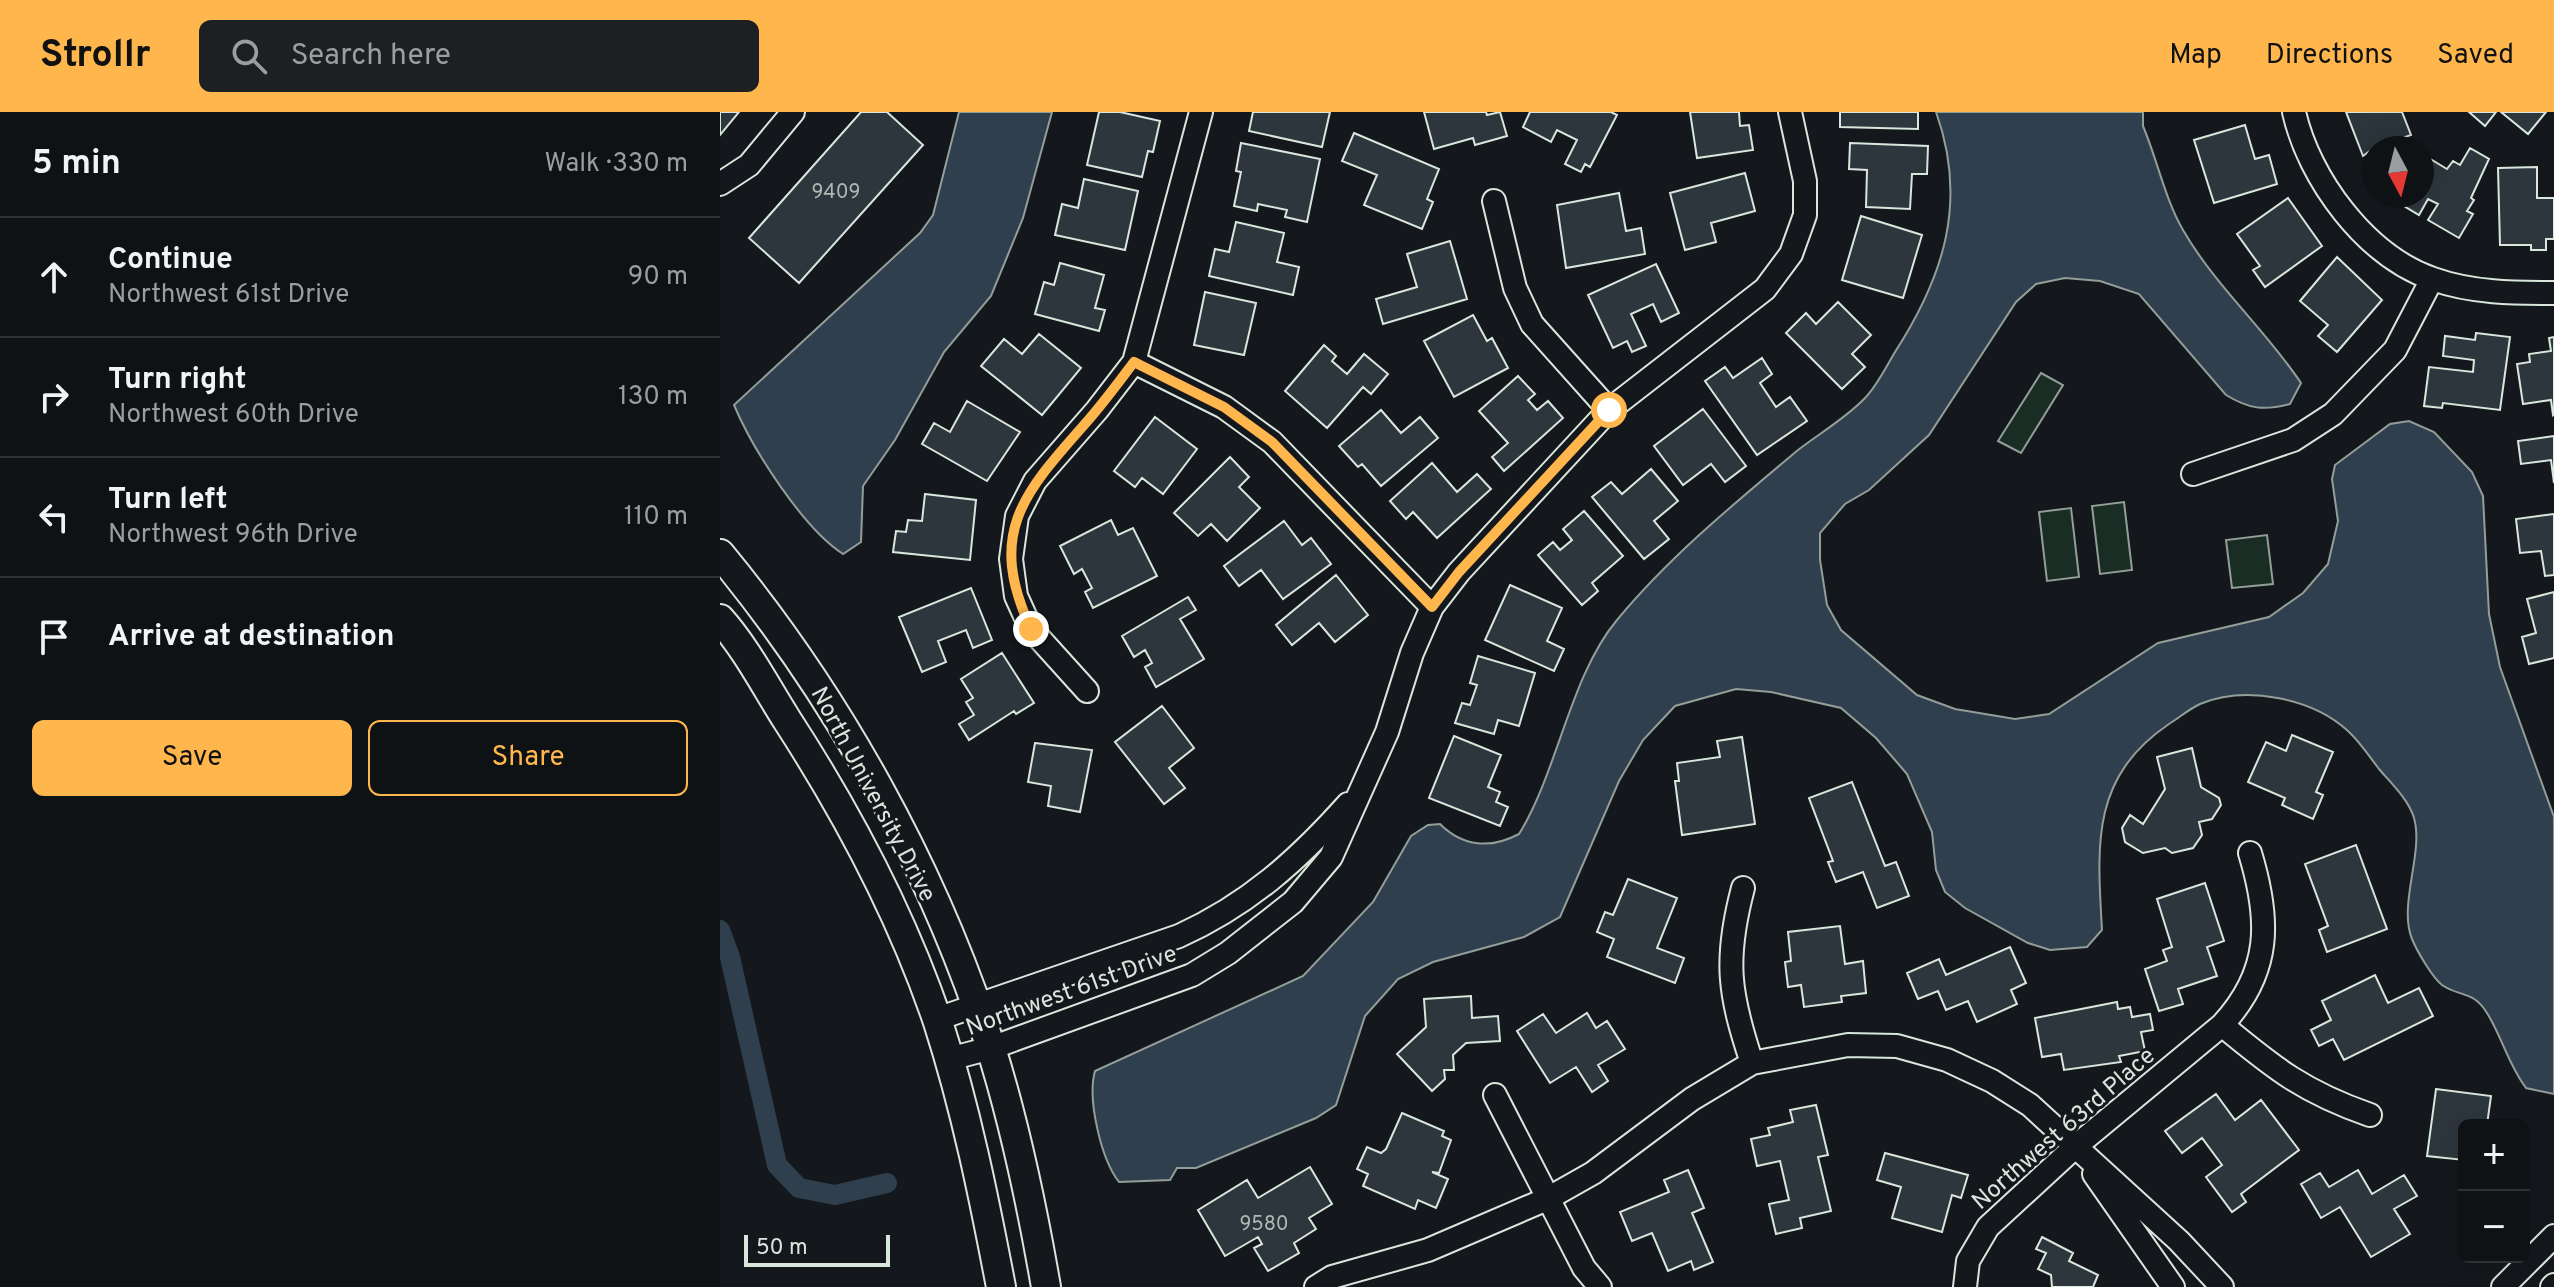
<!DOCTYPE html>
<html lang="en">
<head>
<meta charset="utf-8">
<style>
  body { margin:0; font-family:Overpass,sans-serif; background:#1d2022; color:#f1f3f6 }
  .controls { position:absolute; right:24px; bottom:24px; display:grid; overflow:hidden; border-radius:12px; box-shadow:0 8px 32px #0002 }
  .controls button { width:72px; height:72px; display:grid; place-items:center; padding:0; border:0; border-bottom:2px solid #2f3234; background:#0f1215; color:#f1f3f6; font:40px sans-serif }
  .compass { position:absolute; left:1642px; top:24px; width:72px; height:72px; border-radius:50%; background:#0f1215; box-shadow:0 8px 32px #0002; rotate:173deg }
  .scale { position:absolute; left:24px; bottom:20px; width:146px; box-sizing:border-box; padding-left:8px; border:4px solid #d8e6dc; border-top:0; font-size:22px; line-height:28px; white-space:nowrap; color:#d8e6dc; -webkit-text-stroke:6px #14181c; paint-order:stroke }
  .stop { position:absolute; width:24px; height:24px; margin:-18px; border:6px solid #ffb74d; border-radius:50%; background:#fff }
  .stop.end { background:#ffb74d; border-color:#fff; box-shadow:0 2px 8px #0008 }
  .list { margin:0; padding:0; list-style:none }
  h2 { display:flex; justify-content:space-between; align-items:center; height:104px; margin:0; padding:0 32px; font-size:34px }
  h2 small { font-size:26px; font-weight:400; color:#9b9ea0 }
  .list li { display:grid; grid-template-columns:52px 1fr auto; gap:24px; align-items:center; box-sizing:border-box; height:120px; padding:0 32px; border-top:2px solid #2f3234 }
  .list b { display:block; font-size:30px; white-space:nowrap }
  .list p { margin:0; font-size:26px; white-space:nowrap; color:#9b9ea0 }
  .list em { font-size:26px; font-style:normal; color:#9b9ea0 }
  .actions { display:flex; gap:16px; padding:24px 32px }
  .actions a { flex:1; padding:18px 0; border:2px solid #ffb74d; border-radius:12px; text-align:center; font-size:28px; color:#ffb74d }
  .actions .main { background:#ffb74d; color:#111 }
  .icon { flex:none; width:44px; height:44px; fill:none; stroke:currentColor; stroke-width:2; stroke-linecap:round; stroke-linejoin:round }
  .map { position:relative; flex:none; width:1834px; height:1175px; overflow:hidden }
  header { display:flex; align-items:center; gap:48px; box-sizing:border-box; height:112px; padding:0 40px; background:#ffb74d; color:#111 }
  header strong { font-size:38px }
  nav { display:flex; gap:44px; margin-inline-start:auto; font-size:28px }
  .search { width:560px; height:72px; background:#1d2022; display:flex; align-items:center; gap:20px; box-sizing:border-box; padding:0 28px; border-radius:12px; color:#9b9ea0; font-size:30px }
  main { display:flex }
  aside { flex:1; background:#0f1215 }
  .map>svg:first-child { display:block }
</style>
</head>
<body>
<header>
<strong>Strollr</strong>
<div class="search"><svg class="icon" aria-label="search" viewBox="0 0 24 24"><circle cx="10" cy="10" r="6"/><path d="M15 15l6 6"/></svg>Search here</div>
<nav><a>Map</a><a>Directions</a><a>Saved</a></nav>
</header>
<main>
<aside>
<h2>5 min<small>Walk · 330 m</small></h2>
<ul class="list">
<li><svg class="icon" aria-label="ahead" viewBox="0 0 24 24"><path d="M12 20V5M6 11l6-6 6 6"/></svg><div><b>Continue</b><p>Northwest 61st Drive</p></div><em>90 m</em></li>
<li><svg class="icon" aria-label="right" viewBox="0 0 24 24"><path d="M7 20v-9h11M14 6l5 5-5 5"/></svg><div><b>Turn right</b><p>Northwest 60th Drive</p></div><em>130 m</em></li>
<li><svg class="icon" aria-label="left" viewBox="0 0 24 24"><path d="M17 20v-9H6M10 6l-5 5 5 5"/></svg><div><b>Turn left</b><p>Northwest 96th Drive</p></div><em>110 m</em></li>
<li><svg class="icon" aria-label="arrive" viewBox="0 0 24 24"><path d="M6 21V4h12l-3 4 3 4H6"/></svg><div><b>Arrive at destination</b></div></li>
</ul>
<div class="actions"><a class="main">Save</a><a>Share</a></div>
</aside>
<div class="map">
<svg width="1834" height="1175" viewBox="0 0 1834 1175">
  <rect width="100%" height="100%" fill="#14181c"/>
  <path fill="#1a2d24" stroke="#939e99" stroke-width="2" d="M1321,261L1343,273L1301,341L1278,329Z
    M1404,390L1412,458L1380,462L1372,394Z
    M1351,396L1359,465L1327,469L1319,400Z
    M1547,423L1553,472L1512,476L1506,428Z"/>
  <path fill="#2f3f4d" stroke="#939e99" stroke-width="2" d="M239,0H332L303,106L271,184L224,240L175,328L143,374L141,430L123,442C83,416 33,338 14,293L200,121L213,103Z
    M1216,0H1423V14C1437,47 1445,87 1463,118C1496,175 1545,217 1581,271L1570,292C1544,299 1529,297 1506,283L1419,182L1380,169L1345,166L1316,172L1296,190L1209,323L1149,378L1125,392L1100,421V448L1107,493L1121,518L1197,583L1235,597L1295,607L1329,602L1438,531L1549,505L1583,481L1608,452L1618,409L1612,367L1615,353L1670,312L1689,309L1714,320L1752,360L1763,384L1769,502L1780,555L1834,705V982L1806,976C1788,952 1782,925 1767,901C1753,878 1739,885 1722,873C1712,865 1697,839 1692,827C1678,792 1704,741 1694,706C1689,688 1671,671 1659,657C1649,644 1640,630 1628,619C1592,586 1526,573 1480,592C1469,597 1459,606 1449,612C1371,665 1377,732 1382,818L1367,835L1330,838L1308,831L1245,796L1225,780L1216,758L1212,720L1187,662L1156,626L1121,596L1051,580L1016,577L955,594L923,628L899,669L840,805L804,825L713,850L678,867L645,904L616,993L596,1006L476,1056H457L450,1068L399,1070C381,1047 367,987 375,959L583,864L653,790L691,724L708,713L720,712C743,735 771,737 799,722C838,659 850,564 897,508C950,444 1015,391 1078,338C1100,321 1126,306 1145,286C1157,274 1166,255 1175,240C1224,164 1248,89 1216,0Z"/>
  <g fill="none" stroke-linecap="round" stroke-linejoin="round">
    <path stroke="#2f3f4d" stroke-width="20" d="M0,818L10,845L57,1053L79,1076L115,1083L167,1071"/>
  </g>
  <path fill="#2c363c" stroke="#d8e6dc" stroke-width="2" d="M0,0H19L0,23Z
    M141,0H167L203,33L79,171L29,126Z
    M379,0H400L440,9L433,40L428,39L422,65L367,53Z
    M533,0H610L602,35L529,19Z
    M704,0H766L767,3L780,0L787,24L755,33L753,26L714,37Z
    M810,0H891L897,3L870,55L865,52L861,60L845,52L857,28L837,18L831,30L803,15Z
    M970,0H1019L1020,14L1029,13L1033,38L977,46Z
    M1120,0H1198V17L1120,15Z
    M1626,0H1682L1691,23L1654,36L1643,44Z
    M1749,0H1776L1765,14Z
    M1781,0H1826L1808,22Z
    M1525,13L1535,47L1549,43L1557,72L1494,91L1474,28Z
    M634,21L719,57L707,87L713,90L702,117L644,93L657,63L622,49Z
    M521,31L600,47L587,110L565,105L567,98L538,92L537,99L514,94L521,60L516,59Z
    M1130,31L1208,34L1207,62H1192L1190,97L1146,95L1147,58L1129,57Z
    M1750,36L1769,47L1751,86L1754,88L1747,99L1753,102L1739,126L1708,108L1718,92L1708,87L1699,103L1684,94L1689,84H1702V42L1727,57L1733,49L1740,53Z
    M1817,55V86H1834V127H1826V138H1811V133H1780L1778,56Z
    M1025,61L1035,99L991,111L996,130L965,138L950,81Z
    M364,67L418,79L405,138L335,123L342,92L358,96Z
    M899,81L906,119L921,116L925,142L846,156L837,93Z
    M1568,86L1602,134L1545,175L1533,158L1540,154L1517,122Z
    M1141,104L1202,123L1183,186L1122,168Z
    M516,110L564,121L557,150L579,155L573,183L489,164L495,137L509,140Z
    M730,129L747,187L663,212L656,187L697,175L687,142Z
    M1617,145L1662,188L1617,240L1598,224L1608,213L1580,189Z
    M340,151L384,163L375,196L385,198L379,219L315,202L324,170L334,173Z
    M936,152L959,201L941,210L933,192L911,202L926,234L912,240L907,229L893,236L868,183Z
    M485,180L536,191L524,243L474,233Z
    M1118,190L1151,223L1132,242L1145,255L1122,277L1066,221L1086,201L1096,212Z
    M753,203L767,229L772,226L788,256L734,285L704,229Z
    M1756,221L1790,225L1780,298L1723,291L1722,296L1704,294L1709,255L1753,260L1754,248L1723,244L1725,224L1755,228Z
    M319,222L361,256L322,303L261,254L284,227L302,242Z
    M1834,225V302L1833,303L1831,288L1803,292L1797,252L1810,250L1809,242L1831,239L1829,226Z
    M604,233L616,244L612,249L627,262L644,242L668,262L651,282L643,275L607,316L565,279Z
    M1042,246L1052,262L1040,271L1056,295L1070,285L1087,309L1037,343L985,269L1005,255L1013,266Z
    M798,264L815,282L808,288L817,298L828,289L843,306L784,359L772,345L788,331L759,299Z
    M247,289L300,320L267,369L202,332L214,311L230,320Z
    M983,297L1026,354L1005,370L991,352L963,373L934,334Z
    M661,298L681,321L700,305L718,326L661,374L642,352L638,355L619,334Z
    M435,305L477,337L443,382L422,366L415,375L394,359Z
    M1834,324V371L1831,348L1801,352L1798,329Z
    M510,345L529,365L519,375L540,396L507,429L491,412L478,424L454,401Z
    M712,351L737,380L757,362L771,377L717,426L693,400L686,407L670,389Z
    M931,357L958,389L934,409L949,427L924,447L872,385L891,370L902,382Z
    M205,382L256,388L250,448L173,440L176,419L186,420L188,408L202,409Z
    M864,399L903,444L872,471L878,479L862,493L818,443L833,430L840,438L852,428L843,417Z
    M1834,402V463L1825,464L1821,439L1800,441L1796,407Z
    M391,408L398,423L413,416L437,464L373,496L365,480L372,476L362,457L354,462L340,434Z
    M564,409L582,433L591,426L611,452L563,487L541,458L519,474L504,454Z
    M616,463L648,503L615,530L599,511L572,533L556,513Z
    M790,473L842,496L827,529L844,537L834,559L765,528Z
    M251,476L272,528L253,536L246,518L218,529L226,550L202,560L179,505Z
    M1834,480V546L1809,552L1802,525L1816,521L1807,487Z
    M468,485L476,498L460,507L484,547L436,575L425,555L432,551L425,538L414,545L402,524Z
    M282,541L314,591L296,602L294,599L249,628L239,612L254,603L246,590L253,586L241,567Z
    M758,544L815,561L799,614L778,608L774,622L735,611L742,591L750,593L757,573L750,571Z
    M442,594L474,636L449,656L465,676L444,692L395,630Z
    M1572,623L1613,640L1596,680L1603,683L1593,707L1562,693L1565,686L1528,670L1546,630L1566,639Z
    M734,624L781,643L768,675L780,680L776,690L788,695L780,714L709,686Z
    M1022,625L1035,712L962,723L955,669H959L957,651L1000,645L997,629Z
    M315,631L372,638L360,700L328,694L331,674L308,670Z
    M1472,636L1481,675L1499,686L1501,693L1492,707L1479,710L1482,723L1473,736L1452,741L1445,736L1423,741L1405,730L1402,716L1410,703L1423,712L1445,677L1437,645Z
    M1132,670L1165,754L1176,750L1189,784L1157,796L1143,760L1116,770L1108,750L1113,749L1089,686Z
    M1636,733L1667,817L1607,840L1599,818L1608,814L1585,752Z
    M908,767L957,786L937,836L964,846L955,871L887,845L894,827L877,820L885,800L893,803Z
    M1485,771L1504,829L1487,835L1497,864L1458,877L1463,892L1439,899L1425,857L1447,849L1443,838L1452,835L1437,787Z
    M1120,814L1125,852L1143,849L1146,881L1121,884L1122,890L1084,895L1081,873L1068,875L1065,850L1071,849L1068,820Z
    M1290,835L1306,871L1291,878L1297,892L1257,910L1248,889L1226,898L1218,879L1198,887L1187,861L1219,847L1226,863Z
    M1655,863L1668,891L1699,876L1713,904L1624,948L1613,927L1599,934L1591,918L1611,908L1602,889Z
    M751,884L752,906L778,904L780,929L746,931L733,943L734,958H724L725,967L712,979L677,942L706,915L704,887Z
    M1397,890L1398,897L1410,895L1412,905L1430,902L1433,918L1421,920L1425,939L1399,944L1401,950L1344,958L1341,942L1322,945L1315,906Z
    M867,901L876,916L887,909L905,937L878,953L888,969L872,980L856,955L830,971L797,919L823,902L836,921Z
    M1716,977L1771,984L1767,1013H1744V1048L1707,1044Z
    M1496,982L1515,1008L1541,988L1579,1038L1521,1082L1526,1090L1512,1100L1486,1065L1502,1053L1482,1026L1462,1041L1445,1019Z
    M1096,993L1108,1043L1098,1045L1111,1099L1080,1106L1082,1116L1056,1122L1049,1092L1069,1088L1060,1049L1037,1054L1031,1027L1050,1023L1048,1016L1073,1010L1070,998Z
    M682,1001L724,1019L722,1024L731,1028L719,1061L712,1060L728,1067L716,1096L698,1088L695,1097L643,1074L648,1062L637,1057L647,1035L661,1041L666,1037Z
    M1165,1041L1248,1063L1241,1086L1232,1083L1222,1120L1172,1106L1181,1075L1157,1068Z
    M590,1055L612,1092L589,1106L596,1117L574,1131L579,1141L548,1159L534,1136L542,1132L538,1125L505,1144L478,1098L527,1068L538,1086Z
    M968,1058L984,1096L972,1101L993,1150L974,1158L971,1149L948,1159L932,1121L912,1129L900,1100L949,1080L944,1068Z
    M1638,1058L1652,1082L1684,1063L1697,1084L1674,1097L1690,1122L1651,1145L1620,1095L1601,1106L1581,1072L1600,1061L1609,1075Z
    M1322,1125L1353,1141L1349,1149L1378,1163L1373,1175H1332L1331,1163L1318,1157L1326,1141L1316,1137Z"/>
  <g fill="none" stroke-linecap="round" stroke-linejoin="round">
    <defs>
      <path id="minor" d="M1574,0C1589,67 1646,144 1713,167C1752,181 1794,181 1834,181
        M0,72L29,53L73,0
        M774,89L795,176L812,212L889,298
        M414,250L504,295L552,330L712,495
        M1473,362L1573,328L1613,302L1675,238L1712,167
        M367,579L311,517L296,484L291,447L297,404L315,369L377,298L414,250L481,0
        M1023,776C1004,848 1009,882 1032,951
        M217,907L459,824C528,793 578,748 628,692
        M1502,913C1555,957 1584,980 1650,1003
        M229,947L271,936L472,863L508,841L573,790L611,745L667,620L692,541L712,495L739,460L889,298L1045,177L1071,142L1085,103V69L1070,0
        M775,983L864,1156L880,1175
        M1374,1062L1453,1175
        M596,1175L612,1165L708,1138L827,1087L873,1061L972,987L1032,951L1128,933L1177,934L1227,948L1272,969L1310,993L1459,1129L1502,1175
        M1245,1175L1248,1149L1268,1115L1356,1034L1502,913C1552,859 1550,807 1530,741
        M1783,1175L1834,1124
        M1832,1175L1834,1173"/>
      <path id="major" d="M0,442C118,585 213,756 270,933C295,1012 312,1094 326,1175
        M0,507C26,536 46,575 67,608C128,702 182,804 218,910C246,997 264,1086 281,1175"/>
    </defs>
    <use href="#minor" stroke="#d8e6dc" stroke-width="26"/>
    <use href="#major" stroke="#d8e6dc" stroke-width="32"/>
    <use href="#minor" stroke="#14181c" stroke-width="22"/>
    <use href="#major" stroke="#14181c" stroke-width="28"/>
  </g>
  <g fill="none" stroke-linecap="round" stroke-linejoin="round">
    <path stroke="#ffb74d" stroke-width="10" d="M311,517C267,422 302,383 364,313C382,293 398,271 414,250L504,295L552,330L712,495L739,460L889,298"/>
  </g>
  <g text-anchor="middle" stroke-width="6" stroke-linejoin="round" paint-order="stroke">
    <g font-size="20" fill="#adbab4">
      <text x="116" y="86">9409</text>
      <text x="544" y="1118">9580</text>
    </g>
    <g font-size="24" fill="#d8e6dc" stroke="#14181c">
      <text transform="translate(154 682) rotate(62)" y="8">North University Drive</text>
      <text transform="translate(351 878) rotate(-20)" y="8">Northwest 61st Drive</text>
      <text transform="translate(1343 1016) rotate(-41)" y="8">Northwest 63rd Place</text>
    </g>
  </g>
</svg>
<div class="controls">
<button>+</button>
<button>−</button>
</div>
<svg class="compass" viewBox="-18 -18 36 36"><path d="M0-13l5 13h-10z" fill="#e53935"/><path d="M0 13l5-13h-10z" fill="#9b9ea0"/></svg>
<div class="scale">50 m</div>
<div class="stop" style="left:889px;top:298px"></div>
<div class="stop end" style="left:311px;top:517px"></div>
</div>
</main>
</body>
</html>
